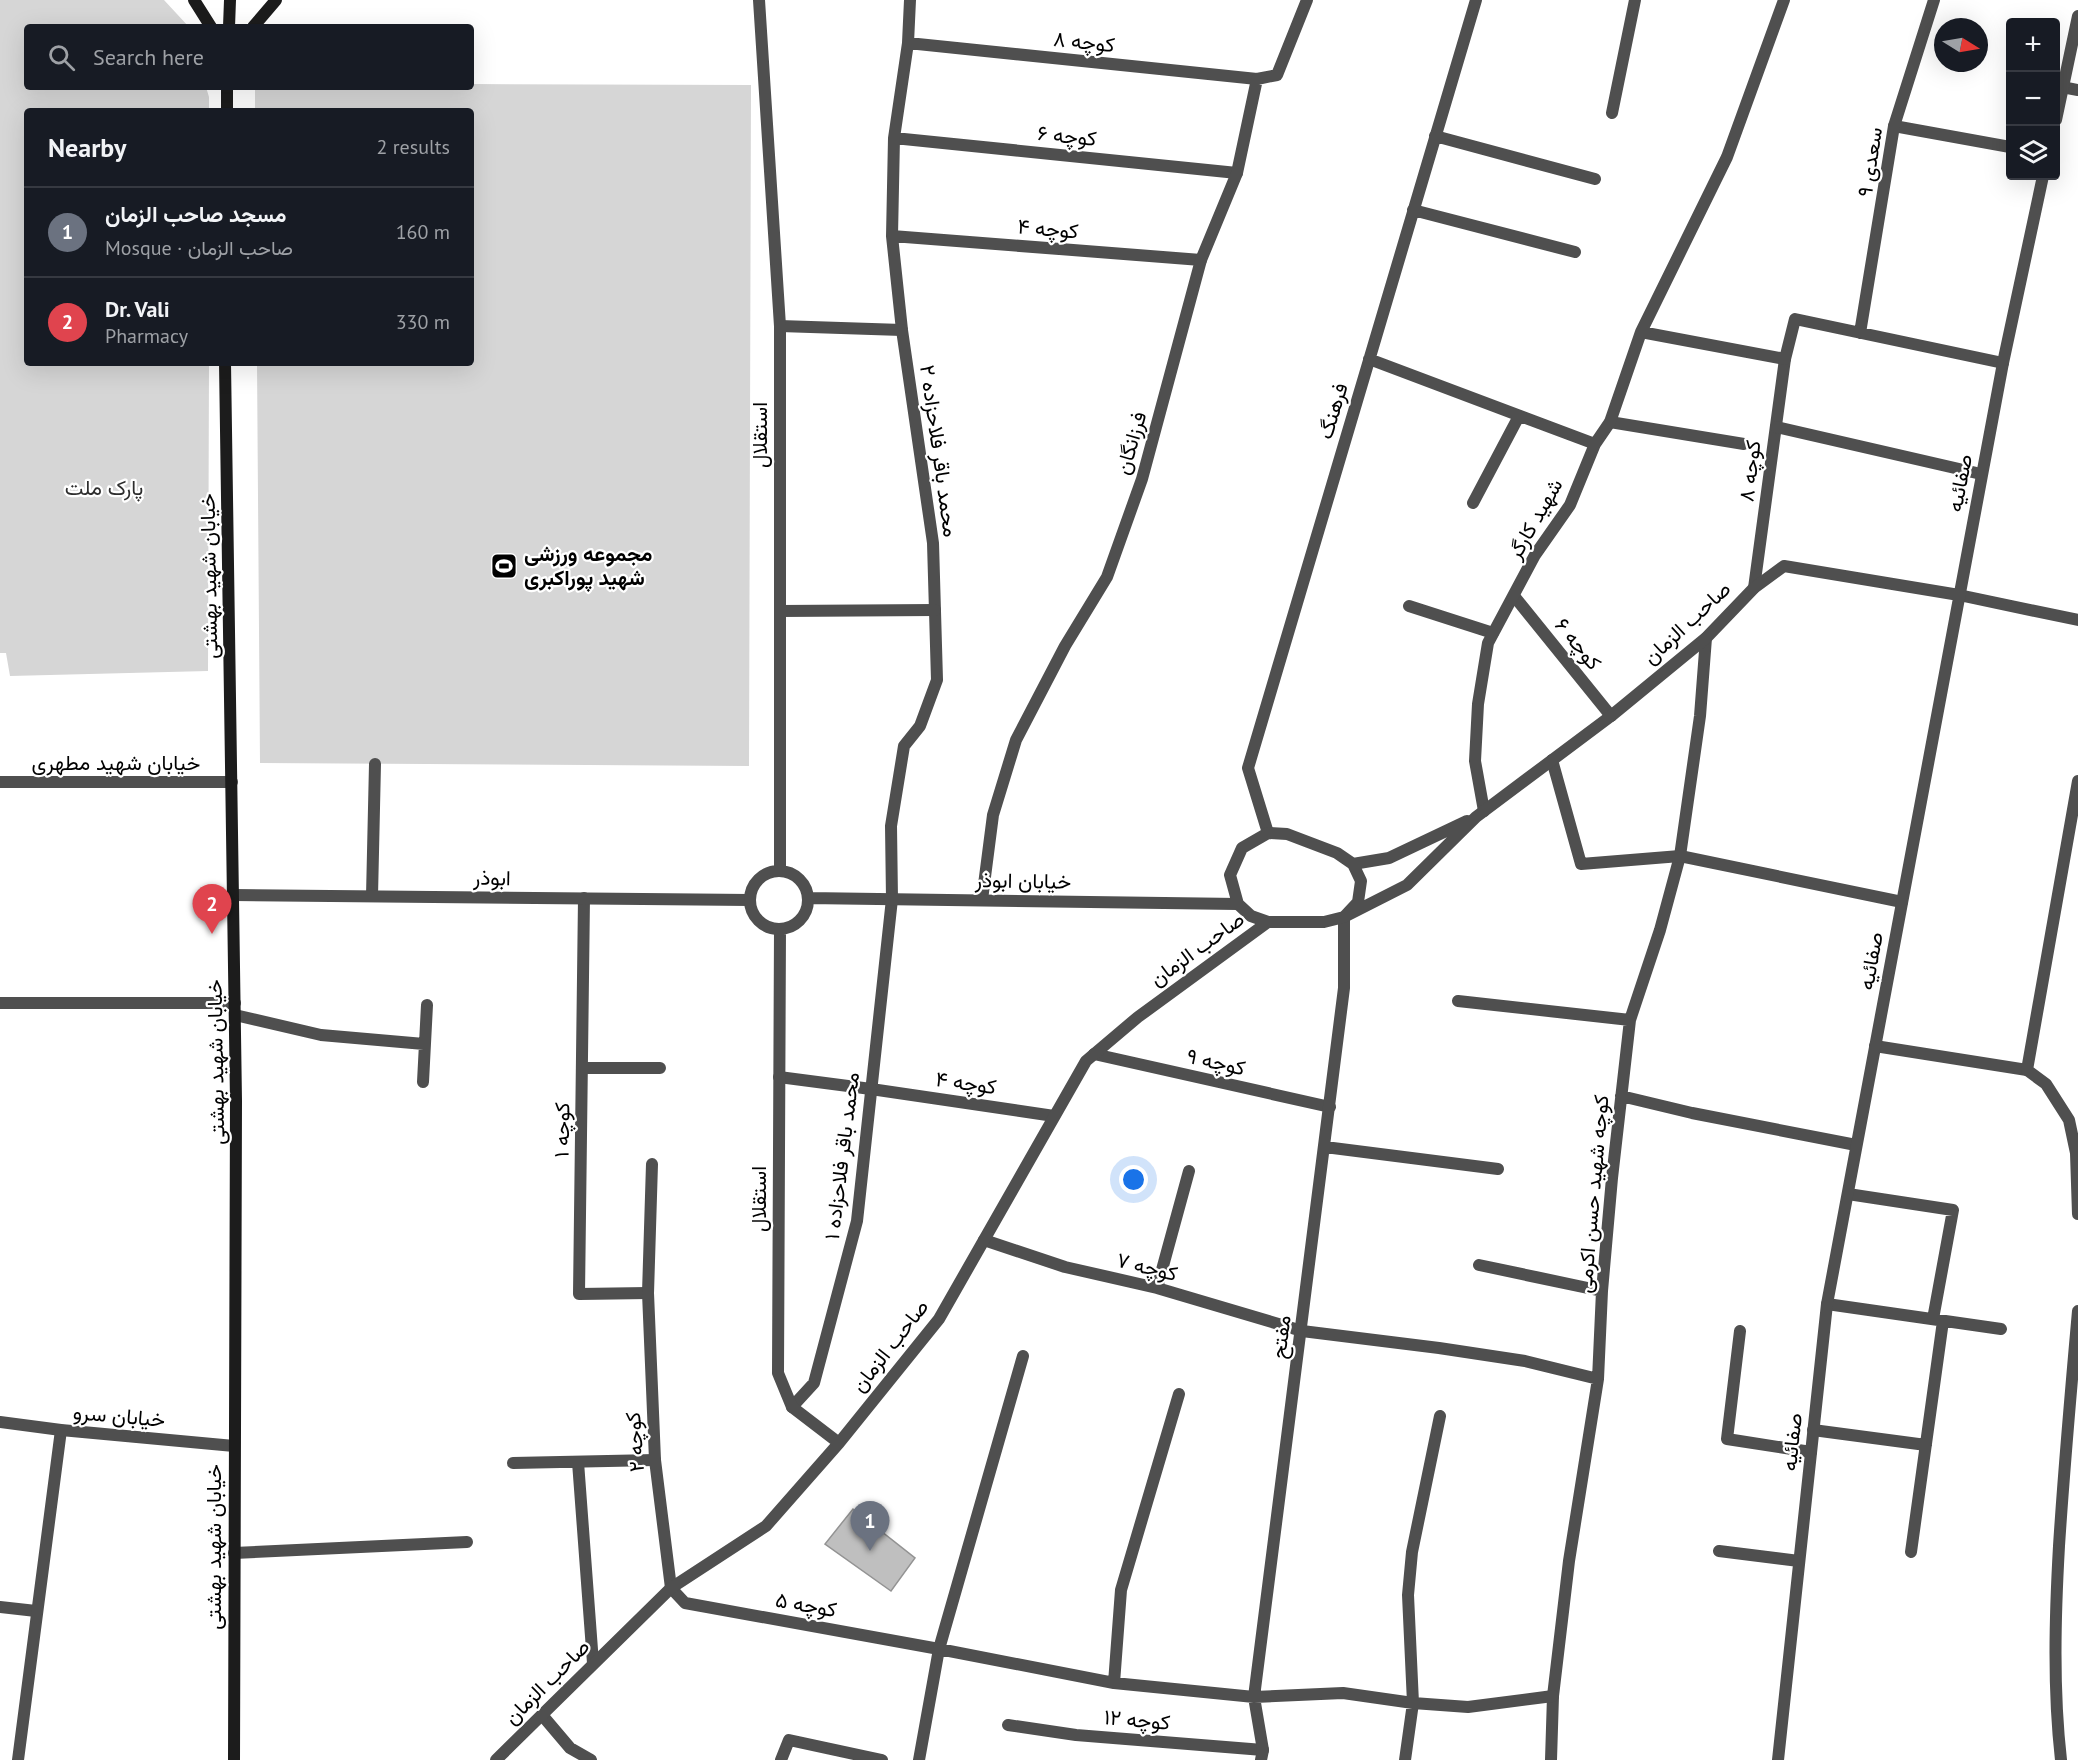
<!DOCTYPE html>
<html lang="en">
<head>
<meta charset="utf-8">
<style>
  body { margin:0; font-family:"PT Sans",Vazirmatn,sans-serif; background:#242831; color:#f1f3f6 }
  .controls { position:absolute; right:18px; top:18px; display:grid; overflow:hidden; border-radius:6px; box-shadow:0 6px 24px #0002 }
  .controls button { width:54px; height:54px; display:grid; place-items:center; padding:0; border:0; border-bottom:2px solid #363941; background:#171b24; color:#f1f3f6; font:30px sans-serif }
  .compass { position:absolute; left:1934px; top:18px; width:54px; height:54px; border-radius:50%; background:#171b24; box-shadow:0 6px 24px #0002; rotate:101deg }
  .you { position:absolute; left:1134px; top:1180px; width:21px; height:21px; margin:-15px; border:4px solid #fff; border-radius:50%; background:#1a73e8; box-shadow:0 0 0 9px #1a73e833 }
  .badge { display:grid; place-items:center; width:39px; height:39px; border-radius:50%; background:#db2777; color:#fff; font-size:20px; font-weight:700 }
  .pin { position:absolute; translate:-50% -50px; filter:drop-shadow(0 2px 3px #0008) }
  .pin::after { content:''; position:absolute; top:32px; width:21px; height:18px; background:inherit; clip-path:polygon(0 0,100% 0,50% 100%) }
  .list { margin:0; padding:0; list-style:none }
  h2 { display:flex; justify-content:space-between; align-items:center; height:78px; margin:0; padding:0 24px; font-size:26px }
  h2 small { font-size:20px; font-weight:400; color:#9ea1a6 }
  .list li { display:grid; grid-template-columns:39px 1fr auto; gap:18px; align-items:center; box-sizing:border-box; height:90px; padding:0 24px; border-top:2px solid #363941 }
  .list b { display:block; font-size:22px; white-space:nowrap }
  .list p { margin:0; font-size:20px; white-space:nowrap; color:#9ea1a6 }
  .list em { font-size:20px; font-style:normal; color:#9ea1a6 }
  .icon { flex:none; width:33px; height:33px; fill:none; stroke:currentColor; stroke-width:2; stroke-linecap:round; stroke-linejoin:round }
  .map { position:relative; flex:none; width:2078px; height:1760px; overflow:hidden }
  .search { position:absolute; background:#171b24; box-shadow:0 6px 24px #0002; left:24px; top:24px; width:450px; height:66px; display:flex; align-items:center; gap:15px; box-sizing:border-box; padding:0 21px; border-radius:6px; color:#9ea1a6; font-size:22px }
  .panel { position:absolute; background:#171b24; box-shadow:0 6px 24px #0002; left:24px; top:108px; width:450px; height:258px; border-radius:6px }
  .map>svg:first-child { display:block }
</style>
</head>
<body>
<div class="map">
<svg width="2078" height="1760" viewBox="0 0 2078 1760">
  <rect width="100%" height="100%" fill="#fff"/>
  <path fill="#d6d6d6" d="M0,0H164L189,27H27V87H206L209,97V111H27V363H209L208,671L10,676L6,653H0Z
    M471,84L751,85L749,766L260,763L257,363H471V111H255V87H471Z"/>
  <path fill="#bfbfbf" stroke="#939393" stroke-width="1.5" d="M853,1509L915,1558L891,1591L825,1544Z"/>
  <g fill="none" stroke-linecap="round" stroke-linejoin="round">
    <path stroke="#4f4f4f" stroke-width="12" d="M908,43L1257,79
      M1894,126L2010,147
      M894,138L1237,173
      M892,236L1201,260
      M1610,422L1744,444
      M1754,588L1785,359
      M1514,596L1611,716
      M1409,606L1493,633
      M372,896L375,764
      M584,898L579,1294L648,1293
      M1458,1001L1630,1020
      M0,1003H235
      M235,1015L321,1035L424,1044
      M1094,1054L1330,1107
      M582,1068H660
      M423,1082L427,1005
      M871,1089L1054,1116
      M1621,1096L1692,1113L1856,1145
      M1848,1194L1953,1210L1933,1319
      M984,1240L1065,1267L1157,1288L1302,1331L1439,1348L1525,1361L1598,1379
      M1479,1265L1602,1291
      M1157,1288L1189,1171
      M1827,1304L2001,1329
      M1740,1331L1727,1439L1811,1452
      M792,1407L814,1383L857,1221L892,899L891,826L904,746L920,726L937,680L933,543L902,330L892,236L894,138L908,43L910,0
      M1813,1430L1926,1445
      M578,1462L593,1663
      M513,1463L655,1460
      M1719,1551L1799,1561
      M1911,1552L1943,1321
      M234,1553L467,1542
      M671,1588L685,1603L939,1649
      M0,1607L36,1611
      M542,1715L570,1748L591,1760
      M1008,1725L1076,1735L1263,1750
      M1551,1760L1553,1696L1569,1561L1598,1379L1602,1291L1612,1178L1630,1020L1660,930L1680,856L1700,716L1706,638"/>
    <path stroke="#4f4f4f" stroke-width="12" d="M2062,87L2078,90
      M1612,113L1635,0
      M1435,136L1595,179
      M1413,210L1575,252
      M780,326L902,330
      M1641,332L1727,157L1784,0
      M1860,333L1894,126L1934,0
      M1369,359L1595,444L1570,505L1535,555L1488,643L1478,704L1475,761L1484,811
      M1776,427L1981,474
      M1595,444L1610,422L1641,332L1785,359L1795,319L2003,363
      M1473,503L1519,416
      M1959,595L2078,620
      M780,611L935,610
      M1552,760L1581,864L1680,856L1902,902
      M1268,833L1248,768L1476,0
      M233,895L750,900
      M982,900L993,815L1016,740L1065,646L1107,577L1142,479L1201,260L1237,173L1257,79L1277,75L1307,0
      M1875,1046L2027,1070
      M779,1077L871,1089
      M1325,1147L1498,1169
      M652,1164L648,1293L655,1460L671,1588
      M939,1649L1114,1683L1254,1697L1343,1693L1413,1703L1468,1707L1553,1696
      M1114,1683L1121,1590L1179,1394
      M18,1760L61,1430
      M781,1760L789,1740L882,1760
      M919,1760L939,1649L1023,1356
      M1261,1760L1263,1750L1254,1697L1344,988V917
      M1405,1760L1413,1703L1408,1595L1412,1552L1440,1416"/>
    <path stroke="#4f4f4f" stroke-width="12" d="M759,0L780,326V871
      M2056,120L2078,16
      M2078,781L2027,1070L2046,1084L2069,1120L2076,1153L2078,1214
      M0,782H232
      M1268,833L1287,834L1337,853L1353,864L1361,881L1358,902L1344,917L1324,922H1268L1251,916L1238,904L1230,875L1242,848Z
      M1353,864L1389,858L1467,821
      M750 900a29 29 0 1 1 58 0a29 29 0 1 1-58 0Z
      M808,898L1238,904
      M1344,917L1407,885L1476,817L1611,716L1706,638L1754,588L1784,566L1959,595
      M780,929L778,1373L792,1407L839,1443
      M0,1422L61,1430L234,1446
      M496,1760L671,1588L766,1526L839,1443L939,1319L1086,1061L1138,1017L1268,922
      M1778,1760L1827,1304L2003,363L2043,176
      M2061,1760C2053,1689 2055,1617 2059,1546C2064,1468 2071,1389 2078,1311"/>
    <path stroke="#1c1c1c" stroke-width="12" d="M194,0L211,27
      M229,27L230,0
      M253,27L276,0
      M227,111V87
      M225,363L236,1101L234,1760"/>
  </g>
  <defs>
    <symbol id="stadium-square" viewBox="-11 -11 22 22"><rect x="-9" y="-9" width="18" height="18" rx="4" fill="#000" stroke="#fff"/><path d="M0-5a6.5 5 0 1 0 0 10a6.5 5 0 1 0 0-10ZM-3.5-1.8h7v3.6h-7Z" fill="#fff"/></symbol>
  </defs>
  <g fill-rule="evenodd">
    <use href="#stadium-square" x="489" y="551" width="30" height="30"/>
  </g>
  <g text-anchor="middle" stroke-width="4.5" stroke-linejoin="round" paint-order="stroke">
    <g font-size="21" fill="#000" stroke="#fff">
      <text transform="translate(1084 42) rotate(6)" y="7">کوچه ۸</text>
      <text transform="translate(1067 136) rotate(6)" y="7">کوچه ۶</text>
      <text transform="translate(1870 162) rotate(-81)" y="7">سعدی ۹</text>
      <text transform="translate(1048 229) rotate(5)" y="7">کوچه ۴</text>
      <text transform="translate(1333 411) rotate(-73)" y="7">فرهنگ</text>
      <text transform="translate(760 435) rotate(-90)" y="7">استقلال</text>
      <text transform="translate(1131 443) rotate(-74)" y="7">فرزانگان</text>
      <text transform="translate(939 451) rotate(82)" y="7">محمد باقر فلاحزاده ۲</text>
      <text transform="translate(1750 471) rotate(-83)" y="7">کوچه ۸</text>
      <text transform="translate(1960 483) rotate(-79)" y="7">صفائیه</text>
      <text transform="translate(1535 519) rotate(-60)" y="7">شهید کارگر</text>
      <text transform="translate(209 576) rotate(-91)" y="7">خیابان شهید بهشتی</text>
      <text transform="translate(1687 623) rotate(-43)" y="7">صاحب الزمان</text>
      <text transform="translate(1578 644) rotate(51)" y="7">کوچه ۶</text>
      <text x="116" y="770">خیابان شهید مطهری</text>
      <text transform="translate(492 878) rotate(1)" y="7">ابوذر</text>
      <text transform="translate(1023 881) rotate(1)" y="7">خیابان ابوذر</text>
      <text transform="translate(1197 949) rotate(-36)" y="7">صاحب الزمان</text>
      <text transform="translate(1871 961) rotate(-80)" y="7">صفائیه</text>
      <text transform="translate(216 1062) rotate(-91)" y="7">خیابان شهید بهشتی</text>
      <text transform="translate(1216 1062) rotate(13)" y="7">کوچه ۹</text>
      <text transform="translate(966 1083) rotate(8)" y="7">کوچه ۴</text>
      <text transform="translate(562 1130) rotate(-89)" y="7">کوچه ۱</text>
      <text transform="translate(842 1156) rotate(-83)" y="7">محمد باقر فلاحزاده ۱</text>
      <text transform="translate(1593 1194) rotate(-85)" y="7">کوچه شهید حسن اکرمی</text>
      <text transform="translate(759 1199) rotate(-90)" y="7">استقلال</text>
      <text transform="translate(1147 1267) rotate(14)" y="7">کوچه ۷</text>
      <text transform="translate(1281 1337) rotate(-83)" y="7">مفتح</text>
      <text transform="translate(890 1346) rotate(-52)" y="7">صاحب الزمان</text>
      <text transform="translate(119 1416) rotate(5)" y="7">خیابان سرو</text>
      <text transform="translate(635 1442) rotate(-94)" y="7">کوچه ۲</text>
      <text transform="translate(1792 1442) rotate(-84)" y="7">صفائیه</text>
      <text transform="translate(214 1547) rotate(-90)" y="7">خیابان شهید بهشتی</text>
      <text transform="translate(806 1605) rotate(10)" y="7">کوچه ۵</text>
      <text transform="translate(547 1682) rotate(-45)" y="7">صاحب الزمان</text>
      <text transform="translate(1137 1720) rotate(5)" y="7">کوچه ۱۲</text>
    </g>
    <g font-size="21" fill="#2d2d2d" stroke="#fff">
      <text x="104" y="495">پارک ملت</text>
    </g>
    <g font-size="21" font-weight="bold" fill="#000" stroke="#fff" text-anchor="start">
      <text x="524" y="561">مجموعه ورزشی<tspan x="524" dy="24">شهید پوراکبری</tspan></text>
    </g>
  </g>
</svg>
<div class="controls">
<button>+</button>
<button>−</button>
<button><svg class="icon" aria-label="layers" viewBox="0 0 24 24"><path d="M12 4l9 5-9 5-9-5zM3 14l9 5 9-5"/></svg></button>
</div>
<svg class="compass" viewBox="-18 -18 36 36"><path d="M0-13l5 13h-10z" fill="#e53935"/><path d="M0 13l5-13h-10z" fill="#9ea1a6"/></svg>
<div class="you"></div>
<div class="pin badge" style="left:870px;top:1551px;background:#6b7280">1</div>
<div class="pin badge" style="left:212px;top:934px;background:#e0444e">2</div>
<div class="search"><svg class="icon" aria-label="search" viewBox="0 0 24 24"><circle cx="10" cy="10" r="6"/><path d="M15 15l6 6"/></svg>Search here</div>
<section class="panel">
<h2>Nearby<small>2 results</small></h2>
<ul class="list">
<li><span class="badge" style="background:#6b7280">1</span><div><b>مسجد صاحب الزمان</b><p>Mosque · صاحب الزمان</p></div><em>160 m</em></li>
<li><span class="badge" style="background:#e0444e">2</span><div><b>Dr. Vali</b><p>Pharmacy</p></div><em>330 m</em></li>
</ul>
</section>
</div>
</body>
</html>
